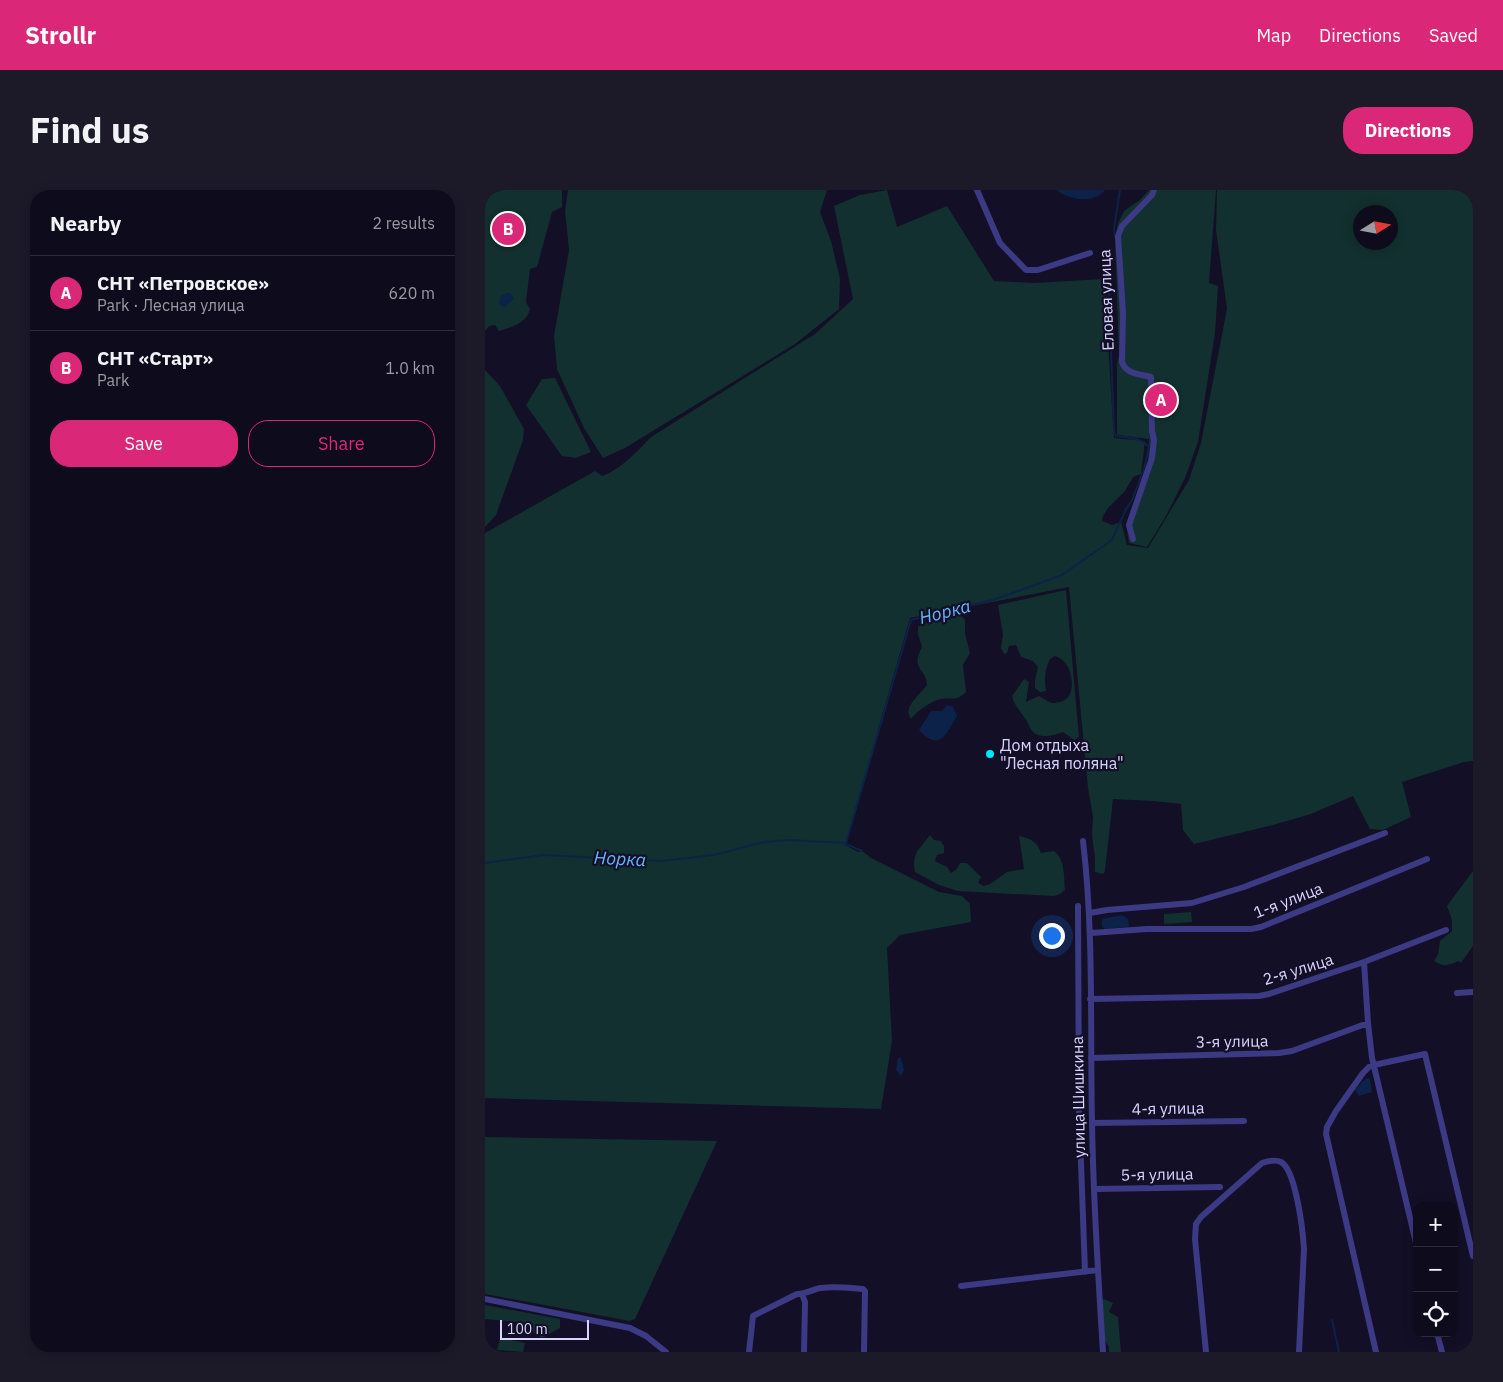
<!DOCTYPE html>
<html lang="en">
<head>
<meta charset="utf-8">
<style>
  body { margin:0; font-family:"IBM Plex Sans",sans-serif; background:#1c1929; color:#f1f3f6 }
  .controls { position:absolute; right:15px; bottom:15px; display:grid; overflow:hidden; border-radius:10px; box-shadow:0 2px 12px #0003 }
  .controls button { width:45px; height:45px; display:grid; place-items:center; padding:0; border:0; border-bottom:1px solid #2e2b3b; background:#0e0b1c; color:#f1f3f6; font:25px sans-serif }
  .compass { position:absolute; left:868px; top:15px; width:45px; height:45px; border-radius:50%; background:#0e0b1c; box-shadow:0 2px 12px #0003; rotate:79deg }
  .scale { position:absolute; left:15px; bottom:12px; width:89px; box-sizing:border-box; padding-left:5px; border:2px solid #d9d4ff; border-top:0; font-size:14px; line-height:18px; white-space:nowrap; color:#d9d4ff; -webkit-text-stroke:4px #130f26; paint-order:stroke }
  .you { position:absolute; left:566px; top:745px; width:18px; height:18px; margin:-12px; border:4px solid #fff; border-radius:50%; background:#1a73e8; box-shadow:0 0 0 8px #1a73e833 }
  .badge { display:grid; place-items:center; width:32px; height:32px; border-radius:50%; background:#db2777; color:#fff; font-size:16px; font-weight:700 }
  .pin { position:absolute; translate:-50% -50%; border:2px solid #fff; box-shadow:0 1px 5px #0006 }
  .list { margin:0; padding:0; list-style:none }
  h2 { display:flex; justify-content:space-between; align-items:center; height:65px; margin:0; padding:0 20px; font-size:21px }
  h2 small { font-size:16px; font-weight:400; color:#9b9ba3 }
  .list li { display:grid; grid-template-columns:32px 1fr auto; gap:15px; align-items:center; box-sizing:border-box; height:75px; padding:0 20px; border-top:1px solid #2e2b3b }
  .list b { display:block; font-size:19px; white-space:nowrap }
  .list p { margin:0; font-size:16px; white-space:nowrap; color:#9b9ba3 }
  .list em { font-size:16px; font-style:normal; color:#9b9ba3 }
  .actions { display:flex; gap:10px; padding:15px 20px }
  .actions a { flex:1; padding:11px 0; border:1px solid #db2777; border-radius:20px; text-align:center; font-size:18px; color:#db2777 }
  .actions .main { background:#db2777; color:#fff }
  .icon { flex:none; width:28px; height:28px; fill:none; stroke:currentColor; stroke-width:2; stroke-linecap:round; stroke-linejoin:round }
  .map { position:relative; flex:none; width:988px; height:1162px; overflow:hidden; border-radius:20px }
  header { display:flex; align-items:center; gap:30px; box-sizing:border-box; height:70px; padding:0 25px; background:#db2777; color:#fff }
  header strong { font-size:24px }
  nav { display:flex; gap:28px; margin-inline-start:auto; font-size:18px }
  .intro { display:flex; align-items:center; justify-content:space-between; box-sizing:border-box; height:120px; padding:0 30px }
  h1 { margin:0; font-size:35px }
  .button { padding:12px 22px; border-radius:20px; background:#db2777; color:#fff; font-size:18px; font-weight:700 }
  main { display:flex; gap:30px; padding:0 30px }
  aside { flex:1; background:#0e0b1c; border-radius:20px; box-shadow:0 2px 12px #0003 }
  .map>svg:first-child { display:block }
</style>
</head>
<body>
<header>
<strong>Strollr</strong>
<nav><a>Map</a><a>Directions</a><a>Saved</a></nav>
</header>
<div class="intro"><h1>Find us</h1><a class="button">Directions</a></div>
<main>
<aside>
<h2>Nearby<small>2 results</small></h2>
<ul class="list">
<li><span class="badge">A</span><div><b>СНТ «Петровское»</b><p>Park · Лесная улица</p></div><em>620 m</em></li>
<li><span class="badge">B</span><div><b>СНТ «Старт»</b><p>Park</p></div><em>1.0 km</em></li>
</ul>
<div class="actions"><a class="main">Save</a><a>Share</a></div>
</aside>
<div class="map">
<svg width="988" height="1162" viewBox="0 0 988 1162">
  <rect width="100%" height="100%" fill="#130f26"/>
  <path fill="#12302f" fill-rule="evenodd" d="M0,0H77V17L67,22L52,77L45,79L41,112L45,119C42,133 27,137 14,141L10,135L4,136L0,141Z
    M83,0H342L335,22L346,51L355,89L354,119L310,154L140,258L118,268L99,238L72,179L69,146L84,60L80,21Z
    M402,0L412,37L462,16L509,91L549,93L619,89L629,248L660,251L656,284L648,287L640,301L623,318L618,326L617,331L627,335L636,332L642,355L663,358L704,290L716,253L742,119L731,40L732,0H988V571L979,572L917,592L926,627L898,640L885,639L868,606L826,624L788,635L709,654L698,640L696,614L668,611L628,609L620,681L618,684L610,682V668L607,645L608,627L603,598L584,397L425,428L360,655L373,662L377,661L386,668L454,702L477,706L485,714L486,732L415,745L402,758L407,851L396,919L0,908V343L110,281L117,286C137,279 151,262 166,247L330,144L368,109L349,16L375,5ZM876,22H906V52H876Z
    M664,0H731L724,93L733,96L730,143L713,252L700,288L681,326L662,357L644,353L641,334L663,271L664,249L632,245V175L634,165L630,48L633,33L639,21L655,10Z
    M0,180L15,196L39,239L38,250L11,325L0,337Z
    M70,188L106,262L91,268L77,266L41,215L57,189Z
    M581,400L594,547L589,550L578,542C570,545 555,550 547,541C544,537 543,531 539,527C534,519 529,515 527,506L539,489L544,492L541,512L554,506L566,513C572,513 580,512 584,506C591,493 585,470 570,466L565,469C560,479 559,490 561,501L555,502L550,498V490L553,477L548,471L536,467L531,455L524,456L522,463L519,464L516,458L518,445L513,415Z
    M476,425L480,430V444L485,463L478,475L481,502C470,513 466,506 456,509C446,511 432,521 426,529L423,522C426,509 435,505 442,495C441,477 425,480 437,457L433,444V437L438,433L452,431Z
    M445,645L449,650L456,651L459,656V663L452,665L450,671L462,677L466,683L472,679L475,673H482L496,687L493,693L499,696L505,694L522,682L539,679L534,646C546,649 552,651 556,663L569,661C580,669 579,687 580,700L575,704L569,706L473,701L454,695L430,682C426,663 435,659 445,645Z
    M988,681V756L976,773L973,771C963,776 958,777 949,771L953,764L955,751L967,741V730L962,716Z
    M706,722L707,732L679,734V724Z
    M0,947L232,951L150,1129L145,1131L0,1104Z
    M619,1109L628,1113L624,1122L633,1127L636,1162H624V1157L620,1151L617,1111Z
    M0,1115L75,1129V1138L57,1148L33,1132L0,1129Z
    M15,1148L40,1153L38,1162L12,1160Z"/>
  <path fill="#0c2248" d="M571,0H620C609,14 584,10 571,0Z
    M22,103H25L29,108L27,111L19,117L15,115L14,112L16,106Z
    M462,515L468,517L472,526C461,545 454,562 434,540L446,521H457Z
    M637,725L643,729L644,736L642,737L620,739L617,737V729Z
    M413,868H416L419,880L416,886L411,880Z
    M882,888L885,889L887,902L874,906L870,900L877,892Z"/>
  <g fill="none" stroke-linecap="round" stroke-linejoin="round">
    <path stroke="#0c2248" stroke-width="2" d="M630,47L629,39L635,0
      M361,654L377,661
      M0,673L59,665L175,671L229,665L279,652L303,650L361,653L426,430L511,409L577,385L627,350L641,319L647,310L659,279L664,257C656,247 643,248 631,246L629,241L623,82L624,74L632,67
      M847,1130L854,1162"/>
    <path stroke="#3d3a85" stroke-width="6" d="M492,0L515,53L541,80H553L605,63
      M648,349L644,335L667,268L669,250L667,241L666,187C654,184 641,184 637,172L638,123L633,46L637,36L667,5L669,0
      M598,651C609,744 605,838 607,931C608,1008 613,1085 618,1162
      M593,716L594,918L600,1082
      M605,723L622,720L707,713L759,697L900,643
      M606,743L662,739H766L776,737L942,669
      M879,772L883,833L887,868L932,1057
      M972,803L988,802
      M605,809L774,806L784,804L879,772L961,740
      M606,868L794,863L807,861L883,833
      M607,933L759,931
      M609,999L735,997
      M476,1096L613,1080
      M317,1104L320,1112L319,1162
      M0,1109L145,1138L161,1146L181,1162
      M952,1143L957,1162
      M264,1162L268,1126L312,1104C321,1104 328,1099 336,1098C350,1096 364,1098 378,1099L380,1101L379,1162
      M721,1162L710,1049L711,1034L716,1027L777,973C783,971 790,969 796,972C811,980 818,1042 819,1059L814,1162
      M891,1162L841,944L842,937L851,921L878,883L884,877L889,875L940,864L988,1066"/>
  </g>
  <circle fill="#00e5ff" stroke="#130f26" stroke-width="2" cx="505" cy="564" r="5"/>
  <g text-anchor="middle" stroke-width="4.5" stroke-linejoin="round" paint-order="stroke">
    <g font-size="16" fill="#d9d4ff" stroke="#130f26">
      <text transform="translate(621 110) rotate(-92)" y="6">Еловая улица</text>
      <text transform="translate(803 710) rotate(-21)" y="6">1-я улица</text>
      <text transform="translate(813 779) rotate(-17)" y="6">2-я улица</text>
      <text transform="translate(747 851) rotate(-1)" y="6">3-я улица</text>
      <text transform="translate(593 907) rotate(-91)" y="6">улица Шишкина</text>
      <text transform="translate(683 918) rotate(-1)" y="6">4-я улица</text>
      <text transform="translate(672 984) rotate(-1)" y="6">5-я улица</text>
    </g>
    <g font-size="16" fill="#d9d4ff" stroke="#130f26" text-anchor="start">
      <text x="515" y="561">Дом отдыха<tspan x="515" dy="18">"Лесная поляна"</tspan></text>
    </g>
    <g font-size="18" font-style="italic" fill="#62b6ff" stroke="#130f26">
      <text transform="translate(460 422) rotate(-14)" y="6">Норка</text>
      <text transform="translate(135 669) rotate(3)" y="6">Норка</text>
    </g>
  </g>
</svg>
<div class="controls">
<button>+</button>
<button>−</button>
<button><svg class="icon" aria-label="locate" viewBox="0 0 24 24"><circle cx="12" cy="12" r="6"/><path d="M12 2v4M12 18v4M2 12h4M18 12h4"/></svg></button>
</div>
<svg class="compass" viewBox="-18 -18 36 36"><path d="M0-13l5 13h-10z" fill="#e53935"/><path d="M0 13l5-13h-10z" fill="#9b9ba3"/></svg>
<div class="scale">100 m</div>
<div class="you"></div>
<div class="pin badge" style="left:676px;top:210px">A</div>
<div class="pin badge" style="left:23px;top:39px">B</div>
</div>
</main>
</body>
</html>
